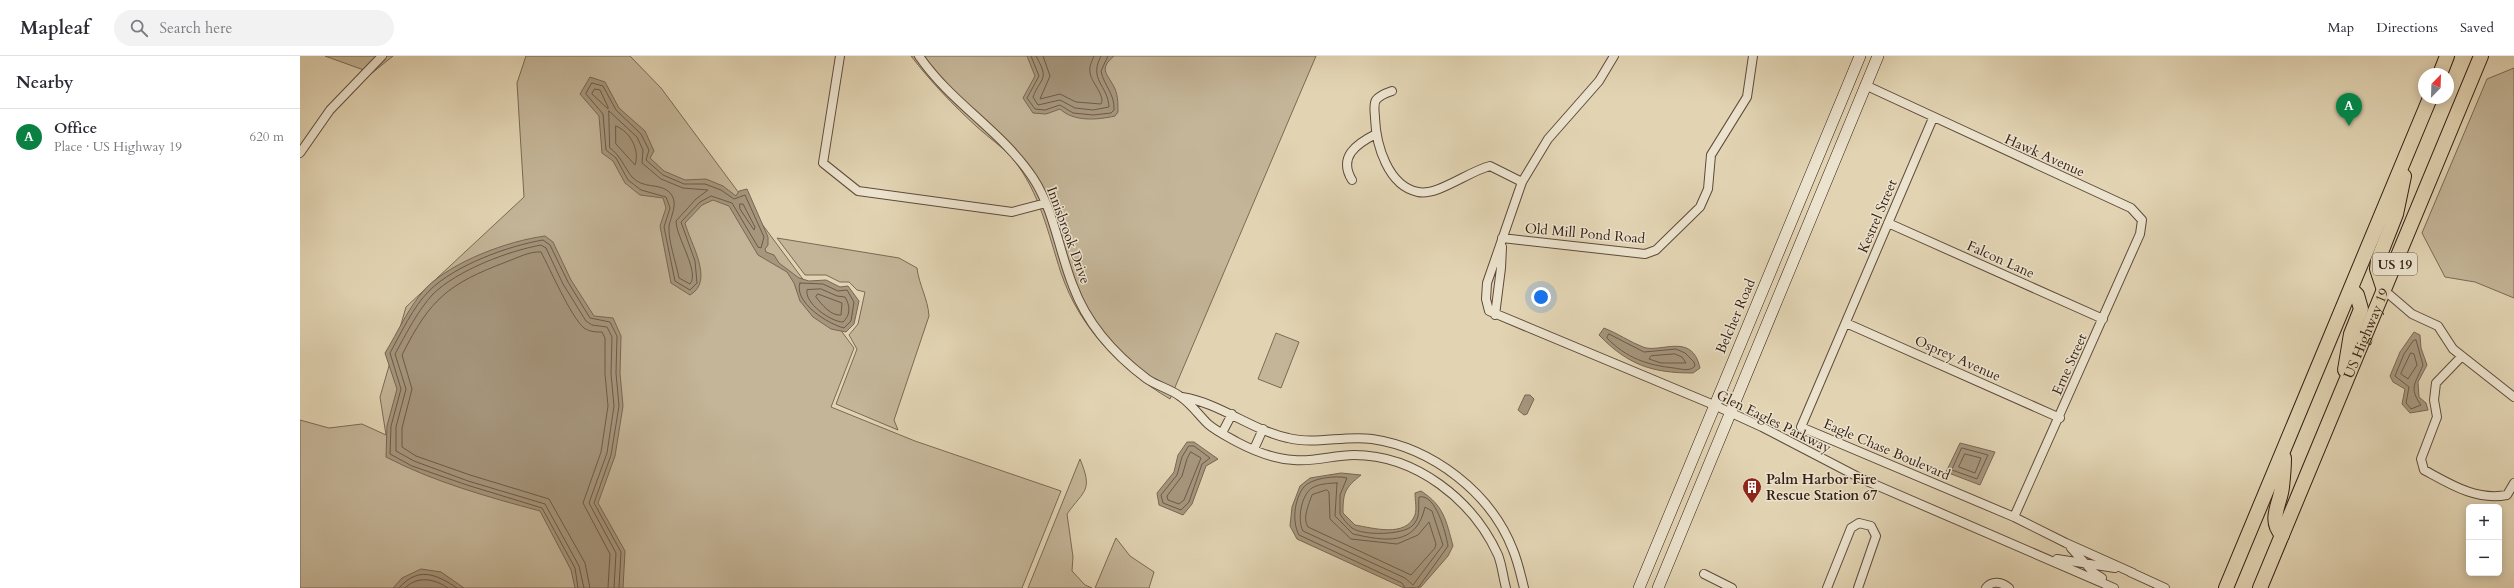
<!DOCTYPE html>
<html lang="en">
<head>
<meta charset="utf-8">
<style>
  body { margin:0; font-family:Cardo,serif; background:#f2f2f3; color:#2b2b33 }
  .controls { position:absolute; right:12px; bottom:12px; display:grid; overflow:hidden; border-radius:6px; box-shadow:0 2px 10px #0003 }
  .controls button { width:36px; height:36px; display:grid; place-items:center; padding:0; border:0; border-bottom:1px solid #e1e1e2; background:#fff; color:#2b2b33; font:20px sans-serif }
  .compass { position:absolute; left:2118px; top:12px; width:36px; height:36px; border-radius:50%; background:#fff; box-shadow:0 2px 10px #0003; rotate:23deg }
  .you { position:absolute; left:1241px; top:241px; width:14px; height:14px; margin:-10px; border:3px solid #fff; border-radius:50%; background:#1a73e8; box-shadow:0 0 0 6px #1a73e833 }
  .badge { display:grid; place-items:center; width:26px; height:26px; border-radius:50%; background:#0b8043; color:#fff; font-size:13px; font-weight:700 }
  .pin { position:absolute; translate:-50% -33px; filter:drop-shadow(0 1px 2px #0008) }
  .pin::after { content:''; position:absolute; top:21px; width:14px; height:12px; background:inherit; clip-path:polygon(0 0,100% 0,50% 100%) }
  .list { margin:0; padding:0; list-style:none }
  h2 { display:flex; justify-content:space-between; align-items:center; height:52px; margin:0; padding:0 16px; font-size:17px }
  h2 small { font-size:13px; font-weight:400; color:#7c7c81 }
  .list li { display:grid; grid-template-columns:26px 1fr auto; gap:12px; align-items:center; box-sizing:border-box; height:56px; padding:0 16px; border-top:1px solid #e1e1e2 }
  .list b { display:block; font-size:15px; white-space:nowrap }
  .list p { margin:0; font-size:13px; white-space:nowrap; color:#7c7c81 }
  .list em { font-size:13px; font-style:normal; color:#7c7c81 }
  .icon { flex:none; width:22px; height:22px; fill:none; stroke:currentColor; stroke-width:2; stroke-linecap:round; stroke-linejoin:round }
  .map { position:relative; flex:none; width:2214px; height:532px; overflow:hidden }
  header { display:flex; align-items:center; gap:24px; box-sizing:border-box; height:56px; padding:0 20px; background:#fff; border-bottom:1px solid #e1e1e2 }
  header strong { font-size:19px }
  nav { display:flex; gap:22px; margin-inline-start:auto; font-size:14px }
  .search { width:280px; height:36px; background:#f2f2f3; display:flex; align-items:center; gap:10px; box-sizing:border-box; padding:0 14px; border-radius:22px; color:#7c7c81; font-size:15px }
  main { display:flex }
  aside { flex:1; background:#fff }
  .map>svg:first-child { display:block }
</style>
</head>
<body>
<header>
<strong>Mapleaf</strong>
<div class="search"><svg class="icon" aria-label="search" viewBox="0 0 24 24"><circle cx="10" cy="10" r="6"/><path d="M15 15l6 6"/></svg>Search here</div>
<nav><a>Map</a><a>Directions</a><a>Saved</a></nav>
</header>
<main>
<aside>
<h2>Nearby<small></small></h2>
<ul class="list">
<li><span class="badge">A</span><div><b>Office</b><p>Place · US Highway 19</p></div><em>620 m</em></li>
</ul>
</aside>
<div class="map">
<svg width="2214" height="532" viewBox="0 0 2214 532">
  <rect width="100%" height="100%" fill="#e2d4b3"/>
  <filter id="stains"><feTurbulence type="fractalNoise" baseFrequency=".005" numOctaves="4"/><feColorMatrix values="0 0 0 0 .2 0 0 0 0 .09 0 0 0 0 .02 0 0 0 .5 -.17"/></filter>
  <radialGradient id="worn" r=".72"><stop offset=".6" stop-color="#630" stop-opacity="0"/><stop offset="1" stop-color="#630" stop-opacity=".3"/></radialGradient>
  <path fill="#c4b598" stroke="#7b6956" d="M25,0H93L72,17Z
    M226,0H330L361,32L554,292L531,351L615,385L761,435L722,532H0V364L29,372L62,368L86,379L80,341L106,251L224,141L217,27Z
    M611,0H1016L870,343C821,314 780,273 761,217C748,177 740,137 713,103C703,91 689,82 677,71C653,49 631,26 611,0Z
    M2214,12V242L2175,226L2145,221L2122,177L2187,23Z
    M477,182L599,202L617,212C619,229 628,243 629,260L594,364L598,374L536,348L557,293L549,279L558,268L565,236L557,234L549,226H540L526,219H505Z
    M976,277L999,286L981,332L958,323Z
    M780,403C793,435 785,433 767,458L773,501L772,515L785,529L792,532H728Z
    M816,482L830,500L854,516L849,532H795Z"/>
  <path fill="#a6967d" stroke="#786653" d="M727,0H814C797,14 809,19 815,33C818,40 818,48 818,56L815,60C797,64 774,66 760,53L746,58L733,57L723,42L735,20Z
    M290,21L305,26L319,52L345,75L354,95L350,102L364,115L385,124L406,123L423,130L436,140L439,135L447,133L468,181V189L465,193L466,196L474,199L479,207L499,222L509,225L526,224L540,231L548,230L559,245L554,268L546,276L531,273L513,261L500,245L494,227L487,216L458,199L429,150L413,144L402,149L385,167C390,187 415,225 390,239L371,227L360,170L366,152L363,142L340,139L325,127L313,105L302,97L299,60L280,38Z
    M245,180L253,186L271,224L294,260L313,262L321,280L320,317L323,350L315,400L298,447L325,495L323,532H275L271,514L240,455C188,441 134,426 86,401L87,370L97,333L85,297C98,276 109,250 126,232C153,205 208,185 245,180Z
    M1304,272C1317,277 1330,286 1343,291C1360,298 1392,275 1400,312L1393,317C1352,317 1328,309 1299,279Z
    M2114,276L2120,279L2121,292L2127,309L2118,326L2119,341L2126,347L2128,354L2110,357L2102,348L2105,333L2093,326L2090,320L2100,296Z
    M1225,339H1230L1234,343L1227,358L1224,359L1218,354Z
    M887,386H894L918,403L906,410L892,448L883,459L859,449L857,437L874,416L878,399Z
    M1660,387L1695,396L1680,429L1646,416Z
    M1041,417L1061,419C1045,432 1043,436 1043,457L1055,469C1073,472 1106,482 1115,459C1117,453 1115,444 1115,437L1121,435C1144,450 1146,464 1153,490L1148,500L1121,531L1104,532L997,483L990,470L992,451L1000,430L1010,422Z
    M121,513L141,516L164,532H93L102,522Z"/>
  <g fill="none" stroke-linecap="round" stroke-linejoin="round">
    <path stroke="#6c5a48" stroke-width="1" d="M731,0L739,20L727,42L735,53L745,54L760,49L773,57L793,59L811,57L814,54C815,38 804,30 801,15L808,0
      M736,0C750,25 741,20 733,41L738,49L760,44L775,52L793,54L809,51C808,29 788,24 801,0
      M743,0L750,20L740,43L760,38L776,46L801,48C806,40 790,25 790,16C789,10 792,5 794,0
      M292,27L303,30L316,54L341,78L349,94L346,104L363,119L384,128H405L421,134L434,143L445,139L464,181L461,192L458,191L432,147L411,140L400,146L381,166L395,205L397,227L390,234L375,225L364,171L370,152L366,141L341,134L328,124L316,102L306,94L303,58L286,38Z
      M295,33L300,34L308,51V53L292,38Z
      M309,55L337,81L343,94L342,107L361,123L383,132L408,134L396,143L376,165C376,181 400,216 390,228L379,222C376,206 368,185 369,170C371,159 380,145 368,135C358,127 343,133 332,121C324,111 321,100 310,92Z
      M316,70C331,76 340,95 335,109L316,88Z
      M440,148H443L455,171L454,174L440,153Z
      M500,227L523,228L538,235L547,234L554,246L551,265L544,272C528,268 493,246 500,227Z
      M521,233L537,240L545,241C550,249 551,259 543,266C531,266 504,247 507,234Z
      M518,238L542,247L541,259C531,260 522,249 516,241Z
      M1309,278L1344,296L1376,293L1385,297L1394,306L1395,310C1390,316 1381,313 1374,312C1347,309 1326,302 1307,282Z
      M2116,284L2123,309C2116,327 2108,331 2121,349L2111,353L2106,347L2109,331L2095,320L2104,298L2113,285Z
      M2111,297L2114,298L2117,309L2108,323L2101,318Z
      M1375,298L1382,301L1386,307H1361L1349,303L1351,300Z
      M889,390H894L910,402L902,408L889,446L881,454L863,447L861,439L877,419L882,401Z
      M1662,392L1688,399L1677,423L1652,414Z
      M891,396L901,402L884,444L879,448L868,444L867,440L882,420L887,403Z
      M1665,398L1681,402L1675,417L1659,411Z
      M1037,427L1035,460L1053,478C1085,485 1116,491 1125,451L1132,455L1143,489L1113,529L1105,522L1003,475C997,464 1001,439 1012,432C1018,428 1030,427 1037,427Z
      M1027,434L1029,436L1030,463L1051,483L1097,488L1118,479L1129,466L1136,488L1135,492L1111,519L1008,471C1002,462 1009,448 1012,439Z
      M99,532C118,510 136,518 157,532
      M105,532C118,519 135,523 148,532
      M278,532L275,512L242,452L167,429L112,410L90,398L91,370L101,333L90,297C101,277 113,251 129,235C155,209 208,190 243,184L250,189L268,226L290,262L310,266L317,280L316,317L319,350L311,399L294,447L321,496L319,532
      M284,532L279,510L245,448L168,425L114,405L96,395V371L106,333L95,298C106,278 118,254 133,238C158,214 208,195 241,189L246,192L263,228L286,265L292,269L307,271L312,281L311,318L314,350L307,397L289,447L316,497L314,532
      M290,532L285,507L249,443L170,419L116,400L102,391V372L112,333L102,299C130,243 148,228 206,206C217,202 230,195 241,196C250,213 271,261 284,272C290,276 296,276 302,276L305,282V318L308,350L301,396L283,447L310,498L308,532
      M1105,532L1102,527L999,479C992,466 994,445 1003,432C1010,422 1036,419 1047,422L1040,439V458C1043,463 1048,469 1052,472C1063,480 1102,479 1112,470C1121,462 1118,452 1119,441C1136,437 1146,478 1148,490L1118,532"/>
    <defs>
      <path id="street" d="M540,0L523,107L558,135L712,156L746,147
        M619,0C651,47 702,75 733,122C754,154 759,195 773,230C787,268 815,299 847,323C857,330 871,333 881,341C891,348 899,359 908,368C916,375 928,381 937,386C954,395 976,403 994,404C1014,406 1034,399 1054,399C1116,399 1173,444 1198,499C1202,509 1203,521 1206,532
        M1314,0L1299,25L1248,83L1222,126L1187,227L1186,243L1189,255L1414,349L1462,371L1562,423L1814,532
        M1565,29L1831,152L1842,164L1840,178L1714,461
        M1092,35C1086,37 1080,39 1076,44C1073,49 1075,57 1075,62C1076,89 1088,130 1118,136C1138,140 1169,115 1190,110L1222,126
        M1633,62L1501,371L1714,461L1766,487L1833,517
        M0,97L30,54L82,0
        M1052,124C1038,101 1056,88 1076,78
        M1588,167L1803,263
        M1202,182L1345,198L1356,194L1400,151L1408,133L1411,99L1447,41L1453,0
        M2084,234L2112,258L2138,270L2153,293L2214,341
        M1195,259L1201,212L1202,191
        M1546,267L1760,362
        M2162,300L2136,327L2134,344L2137,361L2121,403L2124,414C2150,428 2176,445 2207,439L2214,427
        M882,341C920,347 951,374 988,382C1016,389 1044,379 1072,383C1133,392 1191,437 1213,494C1218,506 1221,520 1224,532
        M922,377L932,358
        M954,393L963,373
        M1771,492L1794,517L1802,522
        M1757,503L1815,512
        M1830,516L1865,532
        M1404,518L1432,532
        M1527,532L1551,472L1559,467L1571,470L1576,480L1558,532
        M1686,532C1692,524 1702,526 1709,532"/>
      <path id="secondary" d="M1339,532L1560,0
        M1358,532L1578,0"/>
      <g id="highway">
        <path d="M2140,18L2147,0"/>
        <path d="M2084,234L2077,213L2078,204L2096,158L2104,120"/>
        <path d="M2045,314L2051,278L2061,253L2057,239L2051,233"/>
        <path d="M1982,479C1968,463 1980,449 1982,431C1983,422 1984,412 1984,402"/>
        <path d="M1926,532L2130,42"/>
        <path id="s1" d="M1960,532L2181,0"/>
      </g>
    </defs>
    <use href="#street" stroke="#5e4b3b" stroke-width="10"/>
    <use href="#secondary" stroke="#321d13" stroke-width="12"/>
    <use href="#highway" stroke="#321d13" stroke-width="16"/>
    <use href="#street" stroke="#ece3ce" stroke-width="8"/>
    <use href="#secondary" stroke="#ece3ce" stroke-width="11"/>
    <use href="#highway" stroke="#e2d4b3" stroke-width="14"/>
  </g>
  <defs>
    <symbol id="building-pin" viewBox="-11 -11 22 30"><path d="M0 17L-7.5 6A9.5 9.5 0 1 1 7.5 6Z" fill="#8f2418" stroke="#ece3ce"/><path d="M-4-6H4V6H1V3H-1V6H-4ZM-2.5-4.3h1.7v1.8h-1.7ZM.8-4.3h1.7v1.8H.8ZM-2.5-1h1.7V.8h-1.7ZM.8-1h1.7V.8H.8Z" fill="#fff"/></symbol>
  </defs>
  <g fill-rule="evenodd">
    <use href="#building-pin" x="1441" y="420" width="22" height="30"/>
  </g>
  <g text-anchor="middle" stroke-width="3" stroke-linejoin="round" paint-order="stroke">
    <rect fill="#ece3ce" stroke="#6a584b" stroke-width="1" x="2073" y="197" width="44" height="22" rx="3"/>
    <g font-size="13" font-weight="bold" fill="#321d13">
      <text x="2095" y="213">US 19</text>
    </g>
    <g font-size="14" fill="#321d13" stroke="#ece3ce">
      <text transform="translate(1745 99) rotate(24)" y="5">Hawk Avenue</text>
      <text transform="translate(1577 160) rotate(-67)" y="5">Kestrel Street</text>
      <text transform="translate(1285 177) rotate(5)" y="5">Old Mill Pond Road</text>
      <text transform="translate(769 179) rotate(70)" y="5">Innisbrook Drive</text>
      <text transform="translate(1701 203) rotate(24)" y="5">Falcon Lane</text>
      <text transform="translate(1435 260) rotate(-67)" y="5">Belcher Road</text>
      <text dy="5" stroke="none"><textPath href="#s1" startOffset="276">US Highway 19</textPath></text>
      <text transform="translate(1658 302) rotate(24)" y="5">Osprey Avenue</text>
      <text transform="translate(1769 308) rotate(-66)" y="5">Erne Street</text>
      <text transform="translate(1474 365) rotate(26)" y="5">Glen Eagles Parkway</text>
      <text transform="translate(1587 393) rotate(23)" y="5">Eagle Chase Boulevard</text>
    </g>
    <g font-size="14" font-weight="bold" fill="#321d13" stroke="#ece3ce" text-anchor="start">
      <text x="1466" y="428">Palm Harbor Fire<tspan x="1466" dy="16">Rescue Station 67</tspan></text>
    </g>
  </g>
  <rect width="100%" height="100%" filter="url(#stains)"/>
  <rect width="100%" height="100%" fill="url(#worn)"/>
</svg>
<div class="controls">
<button>+</button>
<button>−</button>
</div>
<svg class="compass" viewBox="-18 -18 36 36"><path d="M0-13l5 13h-10z" fill="#e53935"/><path d="M0 13l5-13h-10z" fill="#7c7c81"/></svg>
<div class="you"></div>
<div class="pin badge" style="left:2049px;top:70px">A</div>
</div>
</main>
</body>
</html>
